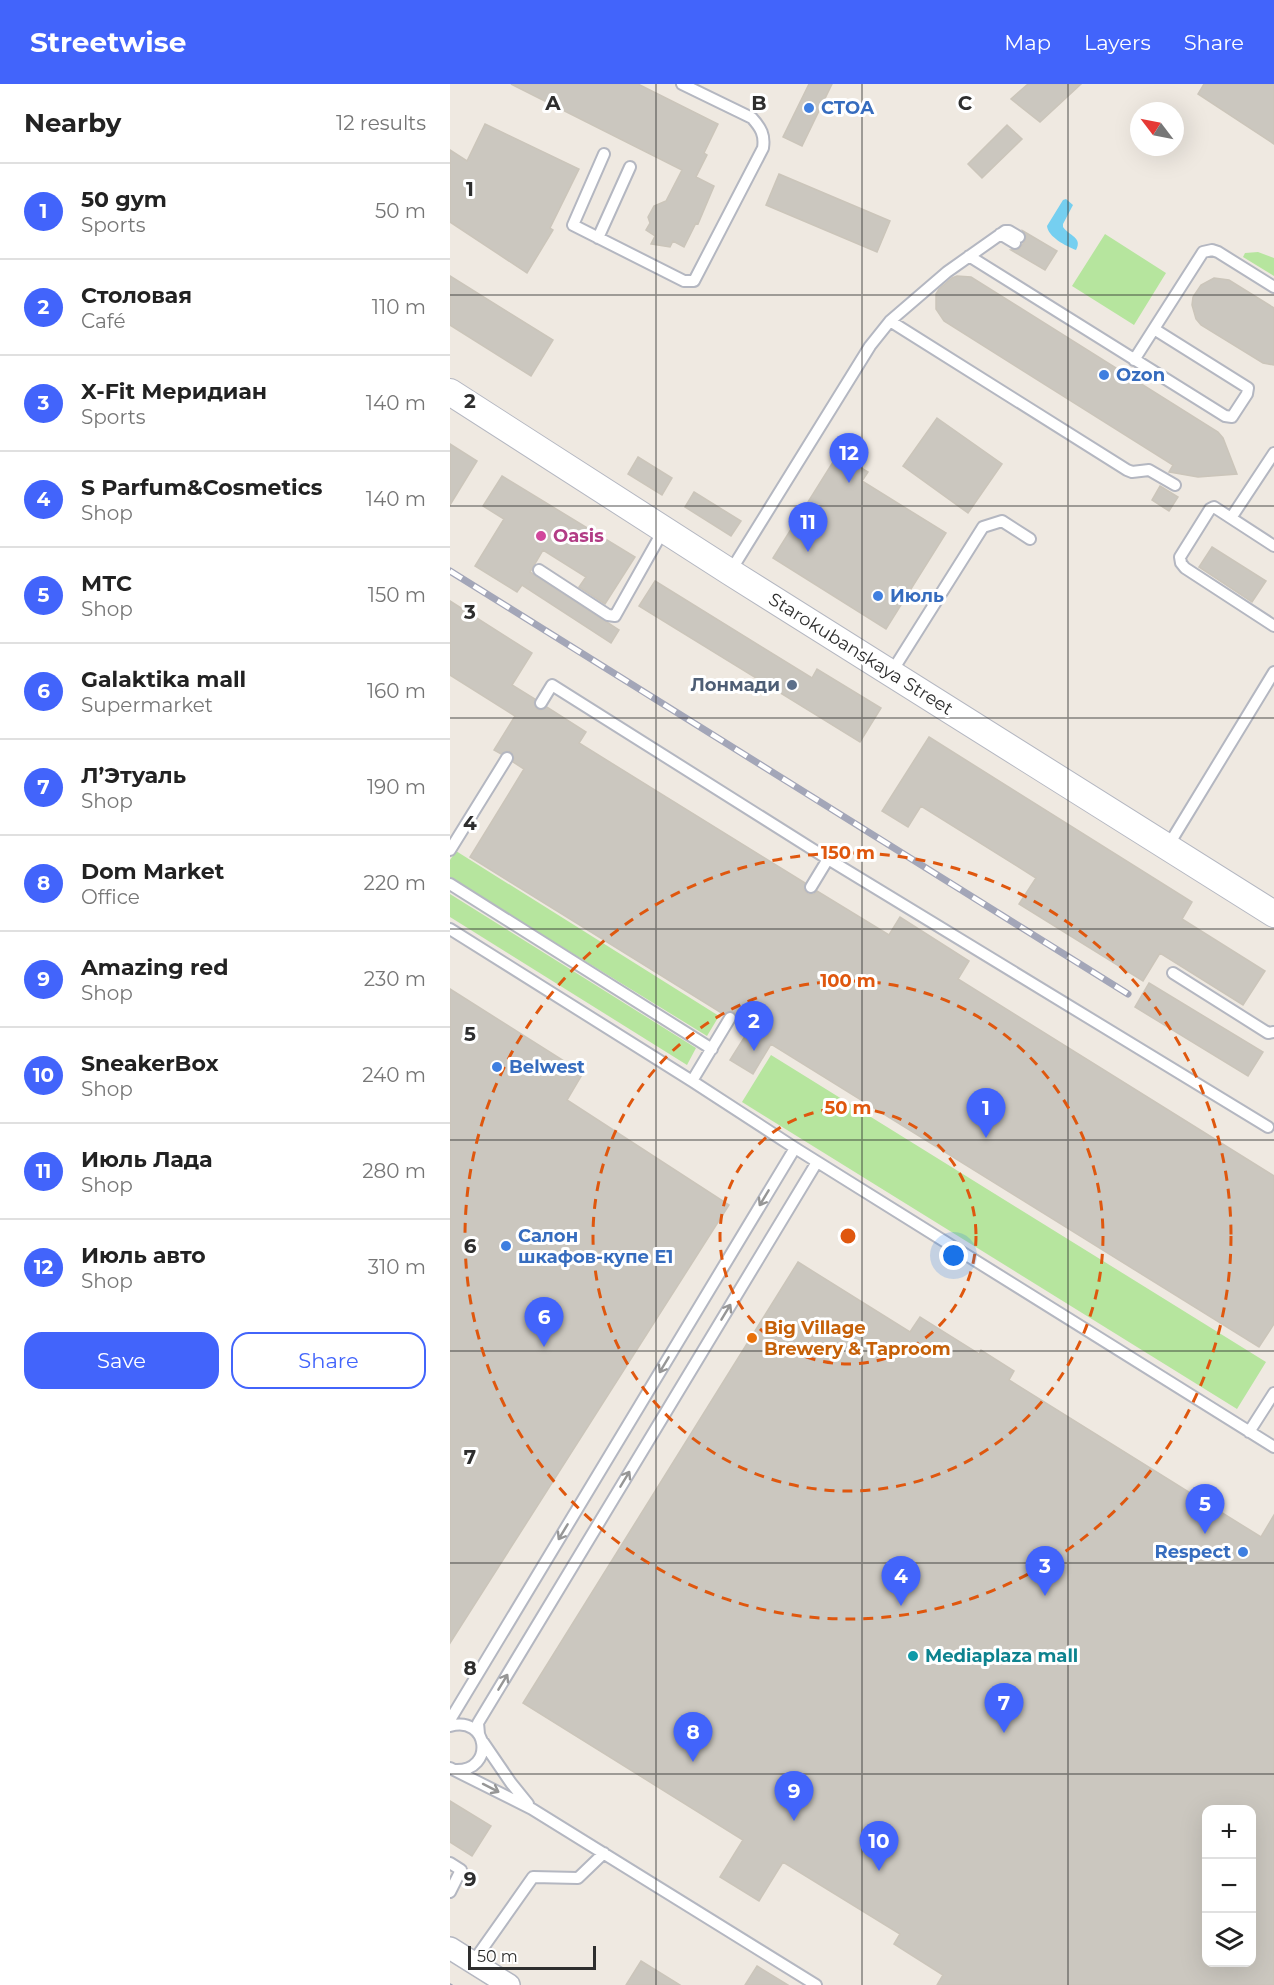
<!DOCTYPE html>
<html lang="en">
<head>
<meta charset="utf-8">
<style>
  body { margin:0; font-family:Montserrat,sans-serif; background:#f6f6f6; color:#222 }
  .controls { position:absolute; right:18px; bottom:18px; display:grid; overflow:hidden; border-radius:12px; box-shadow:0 6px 24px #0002 }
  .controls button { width:54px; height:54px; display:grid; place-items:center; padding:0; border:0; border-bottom:2px solid #e0e0e0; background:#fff; color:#222; font:30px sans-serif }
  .compass { position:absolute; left:680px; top:18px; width:54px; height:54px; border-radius:50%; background:#fff; box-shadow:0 6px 24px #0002; rotate:302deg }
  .scale { position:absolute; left:18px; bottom:15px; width:128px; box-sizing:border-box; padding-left:6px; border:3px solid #2e2e2e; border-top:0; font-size:16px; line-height:21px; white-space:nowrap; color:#2e2e2e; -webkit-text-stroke:4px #fff; paint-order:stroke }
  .you { position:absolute; left:504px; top:1172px; width:21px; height:21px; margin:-15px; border:4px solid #fff; border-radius:50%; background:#1a73e8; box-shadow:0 0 0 9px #1a73e833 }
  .badge { display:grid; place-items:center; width:39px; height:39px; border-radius:50%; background:#4264fb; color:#fff; font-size:20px; font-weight:700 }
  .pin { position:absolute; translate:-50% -50px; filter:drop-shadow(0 2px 3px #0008) }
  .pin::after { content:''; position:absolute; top:32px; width:21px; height:18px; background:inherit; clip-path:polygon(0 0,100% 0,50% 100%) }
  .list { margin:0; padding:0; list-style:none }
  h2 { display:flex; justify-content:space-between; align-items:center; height:78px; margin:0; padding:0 24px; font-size:26px }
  h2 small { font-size:20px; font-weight:400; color:#767676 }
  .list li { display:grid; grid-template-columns:39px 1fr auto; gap:18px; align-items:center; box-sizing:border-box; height:96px; padding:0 24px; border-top:2px solid #e0e0e0 }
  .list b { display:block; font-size:22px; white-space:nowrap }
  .list p { margin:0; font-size:20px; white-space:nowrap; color:#767676 }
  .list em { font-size:20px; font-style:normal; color:#767676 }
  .actions { display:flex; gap:12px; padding:18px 24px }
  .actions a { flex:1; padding:14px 0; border:2px solid #4264fb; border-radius:18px; text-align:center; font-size:21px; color:#4264fb }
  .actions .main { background:#4264fb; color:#fff }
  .icon { flex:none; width:33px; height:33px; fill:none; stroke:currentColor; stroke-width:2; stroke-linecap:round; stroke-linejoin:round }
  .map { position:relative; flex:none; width:824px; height:1901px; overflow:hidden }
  header { display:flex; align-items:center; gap:36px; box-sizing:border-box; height:84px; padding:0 30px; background:#4264fb; color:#fff }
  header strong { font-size:28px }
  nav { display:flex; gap:33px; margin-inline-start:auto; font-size:21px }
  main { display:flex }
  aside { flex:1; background:#fff }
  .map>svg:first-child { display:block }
</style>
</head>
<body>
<header>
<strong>Streetwise</strong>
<nav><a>Map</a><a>Layers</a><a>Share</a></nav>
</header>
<main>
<aside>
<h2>Nearby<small>12 results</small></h2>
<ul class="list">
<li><span class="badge">1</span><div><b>50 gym</b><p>Sports</p></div><em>50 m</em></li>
<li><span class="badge">2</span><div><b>Столовая</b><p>Café</p></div><em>110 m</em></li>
<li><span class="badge">3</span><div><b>X-Fit Меридиан</b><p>Sports</p></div><em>140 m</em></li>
<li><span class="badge">4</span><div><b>S Parfum&amp;Cosmetics</b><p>Shop</p></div><em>140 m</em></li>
<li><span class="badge">5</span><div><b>МТС</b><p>Shop</p></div><em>150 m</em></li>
<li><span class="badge">6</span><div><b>Galaktika mall</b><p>Supermarket</p></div><em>160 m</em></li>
<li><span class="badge">7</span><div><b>Л’Этуаль</b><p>Shop</p></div><em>190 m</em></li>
<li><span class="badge">8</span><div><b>Dom Market</b><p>Office</p></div><em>220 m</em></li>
<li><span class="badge">9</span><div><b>Amazing red</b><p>Shop</p></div><em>230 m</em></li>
<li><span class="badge">10</span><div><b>SneakerBox</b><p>Shop</p></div><em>240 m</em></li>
<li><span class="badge">11</span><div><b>Июль Лада</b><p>Shop</p></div><em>280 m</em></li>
<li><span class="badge">12</span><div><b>Июль авто</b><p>Shop</p></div><em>310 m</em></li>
</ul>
<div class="actions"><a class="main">Save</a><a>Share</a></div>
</aside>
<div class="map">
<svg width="824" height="1901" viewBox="0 0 824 1901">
  <rect width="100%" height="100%" fill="#efe9e1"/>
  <path fill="#b6e59e" d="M655,150L716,189L684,241L622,202Z
    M808,168L824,174V192L793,173L795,169Z
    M6,767L269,932L257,952L0,794V776Z
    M0,810L246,964L237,981L0,833Z
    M321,971L816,1278L787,1325L292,1018Z"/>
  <path fill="#75cff0" d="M616,115L623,121L613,140V143C619,152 633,153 626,166C616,162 598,153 597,142L613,116Z"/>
  <path fill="#cbc7bf" stroke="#cbc5ba" stroke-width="1.5" fill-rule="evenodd" d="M61,0H188L268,40L254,69L257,71L246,93L264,102L248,140L246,139L234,163L223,157L220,163L201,160L205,152L196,146L200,139L198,133L204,122L216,117L232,86Z
    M359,0H382L352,62L333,53Z
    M578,0H631L590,38L561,15Z
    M754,0H824V60L748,10Z
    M35,40L129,85L100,144L103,146L77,189L0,138V66L17,77Z
    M557,41L572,55L532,94L518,80Z
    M329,90L440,137L427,168L316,121Z
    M573,147L607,167L595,186L561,166L569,165L575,157L576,153Z
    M0,192L103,256L81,292L0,241Z
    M507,192L521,193L768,348L773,354L787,390L748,393L719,388L723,381L494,237L486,225V210L489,205L502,194Z
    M764,194L779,196L824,224V281L813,279L751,241L746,235L742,221L743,213L751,201Z
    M487,334L552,380L518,429L453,382Z
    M0,360L27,377L0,421Z
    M388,370L418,388L412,397L496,449L436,545L323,474Z
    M188,373L222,394L212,411L178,390Z
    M52,392L185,473L155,520L129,503L136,493L93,466L80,488L169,546L161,559L72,501L67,508L25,482L54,435L33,422Z
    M710,402L728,413L719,427L702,416Z
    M244,408L291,437L281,452L235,423Z
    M762,463L816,497L802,518L749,483Z
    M205,497L362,594L367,585L431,624L410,658L189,522Z
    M0,517L82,569L62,601L85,615L84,619L87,625L91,626L97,623L136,648L129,659L355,799L354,806L358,810H364L367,807L439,851L450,833L519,877L508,895L824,1092V1240L809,1263L321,960L303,990L280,976L299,946L286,938L287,934L284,928L280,927L273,930L20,773L74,685L63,678L64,674L61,668L57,667L51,670L44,666L65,632L0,591Z
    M479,653L742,818L732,835L815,887L793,921L710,869L693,897L569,820L586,794L471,722L458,743L432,727Z
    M699,899L813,968L798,992L685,923Z
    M0,905L133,989L117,1016L279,1121L0,1559Z
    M348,1178L460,1248L470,1233L529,1270L531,1266L564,1287L559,1296L811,1453L824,1431V1901H487L493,1891L444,1860L450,1850L333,1778L309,1817L270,1793L293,1756L73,1619ZM756,1725H801V1878H756Z
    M0,1717L41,1742L22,1772L0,1758Z
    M191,1877L230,1901H176Z
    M307,1882L338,1901H295Z"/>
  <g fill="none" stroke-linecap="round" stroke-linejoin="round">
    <defs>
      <path id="service" d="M154,70L123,141L234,197H244L313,64C315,51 311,44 302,34L232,0
        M550,150L565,159
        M148,154L180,83
        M519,172L775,332L782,333L797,310L798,304L704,245
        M440,237L677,386L682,388L699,386L725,401
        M684,276L753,168L762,166L768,168L824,203
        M781,434L824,369
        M824,462L764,423L760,425L730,473L731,479L735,484L824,542
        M89,486L158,531L165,532L214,445
        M280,488L420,262L440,237L497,188L555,147H559L569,153
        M441,589L533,443L552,437L580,455
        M91,619L102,601L378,775L361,803
        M718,762L824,588
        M0,766L57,674
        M378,775L818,1043
        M0,800L262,965
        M0,845L242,997L345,1064L824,1363
        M723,889L818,949L824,948
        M242,997L280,934
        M799,1348L824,1309
        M0,1636L345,1064
        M0,1642C39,1631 45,1687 6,1686
        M29,1650L28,1639L367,1078
        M33,1658L61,1699L78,1720
        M0,1684L82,1725L366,1901
        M0,1779L11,1786L0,1808
        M23,1878L83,1793L128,1794L154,1769"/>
      <path id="minor" d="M0,1864L59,1901"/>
      <path id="tertiary" d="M0,308L280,488L824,830"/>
    </defs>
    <use href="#service" stroke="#b4b7c1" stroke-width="14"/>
    <use href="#minor" stroke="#b4b7c1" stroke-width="24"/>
    <use href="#tertiary" stroke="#b4b7c1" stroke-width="28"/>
    <use href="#service" stroke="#fff" stroke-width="10"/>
    <use href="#minor" stroke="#fff" stroke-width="21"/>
    <use href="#tertiary" stroke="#fff" stroke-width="26"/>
    <path stroke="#a3a6b8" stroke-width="1.5" d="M0,1900L2,1901"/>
    <defs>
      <path id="rail" d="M0,487L678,910"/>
    </defs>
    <use href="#rail" stroke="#a3a6b8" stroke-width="7"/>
    <use href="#rail" stroke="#fff" stroke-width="4.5" stroke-dasharray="14" stroke-linecap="butt"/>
  </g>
  <defs><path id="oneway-shaft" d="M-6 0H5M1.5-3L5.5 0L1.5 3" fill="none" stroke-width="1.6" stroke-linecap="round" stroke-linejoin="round" transform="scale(1.5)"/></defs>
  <g stroke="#969696">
    <use href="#oneway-shaft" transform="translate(314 1114) rotate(121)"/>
    <use href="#oneway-shaft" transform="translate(276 1228) rotate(-59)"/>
    <use href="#oneway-shaft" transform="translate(214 1281) rotate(121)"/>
    <use href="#oneway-shaft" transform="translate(175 1395) rotate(-59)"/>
    <use href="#oneway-shaft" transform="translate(113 1448) rotate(121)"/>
    <use href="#oneway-shaft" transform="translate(53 1598) rotate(-59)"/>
    <use href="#oneway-shaft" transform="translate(41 1704) rotate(27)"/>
  </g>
  <path fill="none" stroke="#2e2e2e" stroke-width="1.5" stroke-opacity="0.55" d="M206,0V1901M412,0V1901M618,0V1901M0,211H824M0,422H824M0,634H824M0,845H824M0,1056H824M0,1267H824M0,1479H824M0,1690H824"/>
  <g fill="none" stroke="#df570e" stroke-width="3" stroke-dasharray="10 8">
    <circle cx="398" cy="1152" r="128"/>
    <circle cx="398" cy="1152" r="255"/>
    <circle cx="398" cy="1152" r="383"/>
  </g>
  <g fill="#3f7fe0" stroke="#fff" stroke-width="2">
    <circle cx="359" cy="24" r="6"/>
    <circle cx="654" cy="291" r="6"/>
    <circle cx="428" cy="512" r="6"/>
    <circle cx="47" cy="983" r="6"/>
    <circle cx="56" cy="1162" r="6"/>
    <circle cx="793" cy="1468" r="6"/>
  </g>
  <circle fill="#d1479c" stroke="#fff" stroke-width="2" cx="91" cy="452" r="6"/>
  <circle fill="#5c6f8a" stroke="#fff" stroke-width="2" cx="342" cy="601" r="6"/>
  <circle fill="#e8710a" stroke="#fff" stroke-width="2" cx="302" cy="1254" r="6"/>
  <circle fill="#0f9aa8" stroke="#fff" stroke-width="2" cx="463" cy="1572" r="6"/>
  <g text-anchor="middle" stroke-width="6" stroke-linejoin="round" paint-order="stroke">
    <g font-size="18" font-weight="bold" fill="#366cbe" stroke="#fff" text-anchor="start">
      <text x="371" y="30">СТОА</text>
      <text x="666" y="297">Ozon</text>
      <text x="440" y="518">Июль</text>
      <text x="59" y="989">Belwest</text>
      <text x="68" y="1158">Салон<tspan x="68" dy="21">шкафов-купе Е1</tspan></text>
      <text x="781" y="1474" text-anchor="end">Respect</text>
    </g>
    <g font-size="18" font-weight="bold" fill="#b23c85" stroke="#fff" text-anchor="start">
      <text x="103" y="458">Oasis</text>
    </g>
    <g font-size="18" fill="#2e2e2e" stroke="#fff">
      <text transform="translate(411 570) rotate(32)" y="6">Starokubanskaya Street</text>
    </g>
    <g font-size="18" font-weight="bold" fill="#4e5e75" stroke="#fff" text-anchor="end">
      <text x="330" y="607">Лонмади</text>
    </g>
    <g font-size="18" font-weight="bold" fill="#c56008" stroke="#fff" text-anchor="start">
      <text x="314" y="1250">Big Village<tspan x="314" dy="21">Brewery &amp; Taproom</tspan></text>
    </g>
    <g font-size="18" font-weight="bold" fill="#0d838f" stroke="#fff" text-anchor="start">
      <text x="475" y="1578">Mediaplaza mall</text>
    </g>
  </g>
  <g font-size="20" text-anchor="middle" font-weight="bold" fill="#2e2e2e" stroke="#fff" stroke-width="6" stroke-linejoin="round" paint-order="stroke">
    <text x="103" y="26">A</text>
    <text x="309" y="26">B</text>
    <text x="515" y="26">C</text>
    <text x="20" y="112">1</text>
    <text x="20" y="324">2</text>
    <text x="20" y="535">3</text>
    <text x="20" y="746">4</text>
    <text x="20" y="957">5</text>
    <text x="20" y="1169">6</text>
    <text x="20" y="1380">7</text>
    <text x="20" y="1591">8</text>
    <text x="20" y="1802">9</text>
  </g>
  <circle cx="398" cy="1152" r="9" fill="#df570e" stroke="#fff" stroke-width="3"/>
  <g font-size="18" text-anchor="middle" font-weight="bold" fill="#df570e" stroke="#fff" stroke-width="6" stroke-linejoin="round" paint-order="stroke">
    <text x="398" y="775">150 m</text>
    <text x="398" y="903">100 m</text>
    <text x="398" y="1030">50 m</text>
  </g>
</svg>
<div class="controls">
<button>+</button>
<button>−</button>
<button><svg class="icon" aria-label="layers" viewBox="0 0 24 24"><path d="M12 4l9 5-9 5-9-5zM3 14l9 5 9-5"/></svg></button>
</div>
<svg class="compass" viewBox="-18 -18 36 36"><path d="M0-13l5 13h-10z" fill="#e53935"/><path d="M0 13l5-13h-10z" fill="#767676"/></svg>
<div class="scale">50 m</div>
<div class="you"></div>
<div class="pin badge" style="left:536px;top:1054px">1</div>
<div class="pin badge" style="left:304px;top:967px">2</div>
<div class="pin badge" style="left:595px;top:1512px">3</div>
<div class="pin badge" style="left:451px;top:1522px">4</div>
<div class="pin badge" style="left:755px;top:1450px">5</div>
<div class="pin badge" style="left:94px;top:1263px">6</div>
<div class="pin badge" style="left:554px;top:1649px">7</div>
<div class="pin badge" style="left:243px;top:1678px">8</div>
<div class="pin badge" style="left:344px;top:1737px">9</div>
<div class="pin badge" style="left:429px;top:1787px">10</div>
<div class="pin badge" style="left:358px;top:468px">11</div>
<div class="pin badge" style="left:399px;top:399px">12</div>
</div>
</main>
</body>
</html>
